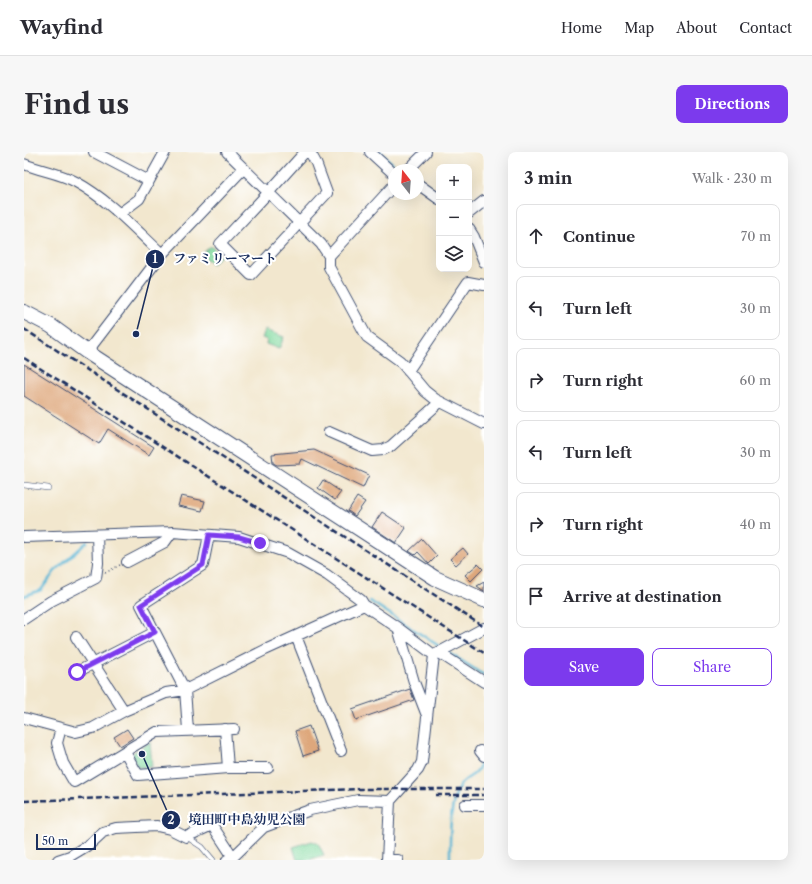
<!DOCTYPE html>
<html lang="en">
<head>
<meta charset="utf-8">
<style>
  body { margin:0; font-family:"Libre Caslon Text","Noto Serif JP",serif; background:#f7f7f7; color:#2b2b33 }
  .controls { position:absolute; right:12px; top:12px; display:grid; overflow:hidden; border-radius:8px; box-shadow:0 4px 16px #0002 }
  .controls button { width:36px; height:36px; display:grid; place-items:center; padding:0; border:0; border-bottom:1px solid #e1e1e2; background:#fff; color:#2b2b33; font:20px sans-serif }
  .compass { position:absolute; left:364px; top:12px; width:36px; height:36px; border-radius:50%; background:#fff; box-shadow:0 4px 16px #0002; rotate:343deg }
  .scale { position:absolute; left:12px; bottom:10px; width:60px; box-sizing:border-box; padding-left:4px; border:2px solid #1b2f5e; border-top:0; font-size:11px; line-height:14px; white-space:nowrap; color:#1b2f5e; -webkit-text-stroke:3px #fff; paint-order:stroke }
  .stop { position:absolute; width:12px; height:12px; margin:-9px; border:3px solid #7c3aed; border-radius:50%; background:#fff }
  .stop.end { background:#7c3aed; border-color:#fff; box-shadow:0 1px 4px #0008 }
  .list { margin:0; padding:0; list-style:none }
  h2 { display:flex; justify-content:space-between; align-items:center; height:52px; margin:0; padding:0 16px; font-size:17px }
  h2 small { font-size:13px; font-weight:400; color:#7c7c81 }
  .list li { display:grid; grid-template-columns:26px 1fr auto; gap:12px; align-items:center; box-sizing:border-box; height:64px; margin:0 8px 8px; padding:0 8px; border:1px solid #e1e1e2; border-radius:8px }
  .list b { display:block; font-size:15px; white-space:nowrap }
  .list em { font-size:13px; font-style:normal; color:#7c7c81 }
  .actions { display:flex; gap:8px; padding:12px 16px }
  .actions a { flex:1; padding:9px 0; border:1px solid #7c3aed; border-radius:8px; text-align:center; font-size:14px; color:#7c3aed }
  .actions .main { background:#7c3aed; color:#fff }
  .icon { flex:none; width:22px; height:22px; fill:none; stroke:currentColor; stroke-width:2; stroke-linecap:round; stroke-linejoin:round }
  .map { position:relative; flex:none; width:460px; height:708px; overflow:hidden; border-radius:8px }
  header { display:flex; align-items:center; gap:24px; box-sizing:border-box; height:56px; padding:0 20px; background:#fff; border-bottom:1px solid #e1e1e2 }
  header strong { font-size:19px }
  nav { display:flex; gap:22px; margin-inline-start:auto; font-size:14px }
  .intro { display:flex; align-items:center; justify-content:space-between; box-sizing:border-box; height:96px; padding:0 24px }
  h1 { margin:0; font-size:28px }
  .button { padding:10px 18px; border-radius:8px; background:#7c3aed; color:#fff; font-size:14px; font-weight:700 }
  main { display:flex; gap:24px; padding:0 24px }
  aside { flex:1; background:#fff; border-radius:8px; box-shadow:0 4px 16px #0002 }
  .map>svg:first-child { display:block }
</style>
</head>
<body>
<header>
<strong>Wayfind</strong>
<nav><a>Home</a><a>Map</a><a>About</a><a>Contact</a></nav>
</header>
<div class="intro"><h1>Find us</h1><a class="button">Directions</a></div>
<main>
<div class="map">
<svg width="460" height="708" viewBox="0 0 460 708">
  <rect width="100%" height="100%" fill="#fff"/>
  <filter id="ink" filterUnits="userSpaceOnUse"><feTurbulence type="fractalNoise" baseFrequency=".025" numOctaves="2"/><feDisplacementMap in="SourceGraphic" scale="8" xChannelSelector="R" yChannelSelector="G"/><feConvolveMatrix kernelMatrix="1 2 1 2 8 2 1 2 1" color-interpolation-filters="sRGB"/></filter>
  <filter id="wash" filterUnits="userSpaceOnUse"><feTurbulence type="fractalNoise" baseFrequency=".012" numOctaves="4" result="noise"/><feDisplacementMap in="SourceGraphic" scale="16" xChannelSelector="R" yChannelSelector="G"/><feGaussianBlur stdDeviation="0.9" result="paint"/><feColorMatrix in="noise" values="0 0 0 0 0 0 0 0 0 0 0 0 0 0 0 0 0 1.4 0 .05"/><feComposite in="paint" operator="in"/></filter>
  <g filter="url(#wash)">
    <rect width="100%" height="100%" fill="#f2e7ce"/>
    <path fill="#81d99e" stroke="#4e847e" d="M187,94L197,104L188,112L178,102Z
      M241,178L260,185L255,197L242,192L243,188L238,186Z
      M126,590L128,615H113L108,603L109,601Z
      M288,689L294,691L300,703L284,708H273L269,695Z"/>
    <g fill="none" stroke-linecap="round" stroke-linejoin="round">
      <path stroke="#56b5d5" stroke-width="2.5" d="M356,0L368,11
        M0,444L17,438L31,419L63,390
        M346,449L418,496
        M424,500L460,523
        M426,708C426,688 425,652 435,635C443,621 454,628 458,605"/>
    </g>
    <g id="blocks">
      <path fill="#dea77c" d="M0,212L130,295L125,303L84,277L75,292L0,244Z
        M290,298L345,323L339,336L278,307L276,312L253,313L249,311L248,302Z
        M299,328L317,340L311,348L294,336Z
        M157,344L181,349L178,359L154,354Z
        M333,345L341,350L331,364L324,359Z
        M358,360L382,376L372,391L348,375Z
        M398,387L413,404L405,412L394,400L391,403L385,399Z
        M439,396L444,402L432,413L426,407Z
        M454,412L459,417L447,429L441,423Z
        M460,430V439L453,434Z
        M386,537L390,548L332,568L328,557Z
        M285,574L294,599L279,604L271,579Z
        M103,577L109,586L96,594L90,585Z"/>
    </g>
  </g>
  <g filter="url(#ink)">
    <use href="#blocks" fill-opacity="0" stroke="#3b4b6f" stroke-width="1"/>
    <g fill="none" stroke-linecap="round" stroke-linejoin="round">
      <defs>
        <path id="lane" d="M0,333L24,336
          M163,685L178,695L189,708"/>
        <path id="street" d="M70,0L125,29
          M203,0L297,92L305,104V115L343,185L376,209L401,239L411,247L460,272
          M281,0L244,41L196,92L227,123L303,41L292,11L286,0
          M346,0L370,22
          M0,12C17,19 36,21 52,30C85,48 111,77 138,102
          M384,18L402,0
          M394,32L415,47
          M445,61L460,49
          M95,62L115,47L141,0
          M445,77L450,85L460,110
          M305,104L370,33
          M63,200L138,102L219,17
          M384,219L444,130L460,133
          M305,280L348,299L359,298L367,294L416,250
          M0,385L148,380L215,385L264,401L303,423L337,448L340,453L374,476L410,503
          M103,410L141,390L148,380
          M0,467L27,449L72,426L74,411L73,383
          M374,476L390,530L402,561
          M272,484L317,599
          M52,485L100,559
          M414,500L460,530
          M410,503L460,476
          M53,520L131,480
          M0,566L52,580L69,576L100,559L142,541L161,538L241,498L340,453
          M37,576L33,591L39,611L50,630L133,580L210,577
          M201,577L204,616
          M164,578L161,538L117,453L179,413L185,383
          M456,599L460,604
          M101,600L114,623L204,616H244
          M441,653H460
          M34,708L46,704L66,692L79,680L92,676L133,674L146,677L162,685L188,673L209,705
          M203,708L209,705L240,675L286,658L334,648L366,649
          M363,708L366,649L394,618L398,610L410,503
          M363,708H374"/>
        <path id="secondary" d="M0,160L27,174L63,200L411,426L460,448"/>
      </defs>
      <use href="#lane" stroke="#3b4b6f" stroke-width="6"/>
      <use href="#street" stroke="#3b4b6f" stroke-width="12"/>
      <use href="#secondary" stroke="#3b4b6f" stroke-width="16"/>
      <path stroke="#3b4b6f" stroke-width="1.5" stroke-dasharray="1 3" stroke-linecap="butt" d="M81,421L96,413"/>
      <use href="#lane" stroke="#fff" stroke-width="5"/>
      <use href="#street" stroke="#fff" stroke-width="10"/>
      <use href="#secondary" stroke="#fff" stroke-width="14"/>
      <path stroke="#1b2f5e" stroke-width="2.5" stroke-dasharray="6 3" stroke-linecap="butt" d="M0,177L460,475
        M0,206L460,501
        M412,643H460
        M0,649L336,637H460"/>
    </g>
  </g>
  <g fill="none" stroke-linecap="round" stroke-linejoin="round" filter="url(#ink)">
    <path stroke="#7c3aed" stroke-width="5" d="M53,520L131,480L117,453L179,413L185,383L215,385L236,391"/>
  </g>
  <path fill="none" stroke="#1b2f5e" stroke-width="1.5" d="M112 182L131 107M118 602L147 668"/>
  <g fill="#1b2f5e" stroke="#fff" stroke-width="1.5">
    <circle cx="112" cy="182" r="4"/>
    <circle cx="118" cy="602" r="4"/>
    <circle cx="131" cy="107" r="10"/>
    <circle cx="147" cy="668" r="10"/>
  </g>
  <g font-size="12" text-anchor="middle" font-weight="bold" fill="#fff">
    <text x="131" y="111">1</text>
    <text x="147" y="672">2</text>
  </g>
  <g font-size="13" text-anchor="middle" font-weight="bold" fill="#1b2f5e" stroke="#fff" stroke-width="4" stroke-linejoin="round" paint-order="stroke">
    <text x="201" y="111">ファミリーマート</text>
    <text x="223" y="672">境田町中島幼児公園</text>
  </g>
</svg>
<div class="controls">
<button>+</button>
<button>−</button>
<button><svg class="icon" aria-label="layers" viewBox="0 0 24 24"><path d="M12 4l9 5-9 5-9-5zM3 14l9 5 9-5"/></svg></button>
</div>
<svg class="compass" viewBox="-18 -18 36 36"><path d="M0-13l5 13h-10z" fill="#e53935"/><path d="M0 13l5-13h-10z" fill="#7c7c81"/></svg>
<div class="scale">50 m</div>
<div class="stop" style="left:53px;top:520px"></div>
<div class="stop end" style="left:236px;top:391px"></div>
</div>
<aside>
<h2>3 min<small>Walk · 230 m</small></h2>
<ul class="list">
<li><svg class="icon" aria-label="ahead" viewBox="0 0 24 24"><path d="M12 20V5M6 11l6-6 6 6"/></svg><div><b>Continue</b></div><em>70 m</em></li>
<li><svg class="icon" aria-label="left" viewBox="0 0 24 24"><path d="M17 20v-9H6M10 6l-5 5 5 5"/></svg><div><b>Turn left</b></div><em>30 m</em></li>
<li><svg class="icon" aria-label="right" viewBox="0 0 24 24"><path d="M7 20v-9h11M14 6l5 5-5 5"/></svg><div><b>Turn right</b></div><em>60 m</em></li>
<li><svg class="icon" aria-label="left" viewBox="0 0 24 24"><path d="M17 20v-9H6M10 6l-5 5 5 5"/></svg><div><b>Turn left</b></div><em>30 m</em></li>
<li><svg class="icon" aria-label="right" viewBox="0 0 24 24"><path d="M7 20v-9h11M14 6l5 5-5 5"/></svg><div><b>Turn right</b></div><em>40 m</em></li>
<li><svg class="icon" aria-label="arrive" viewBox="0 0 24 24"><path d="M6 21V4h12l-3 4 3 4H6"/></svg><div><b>Arrive at destination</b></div></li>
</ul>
<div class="actions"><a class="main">Save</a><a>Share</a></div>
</aside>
</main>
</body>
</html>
